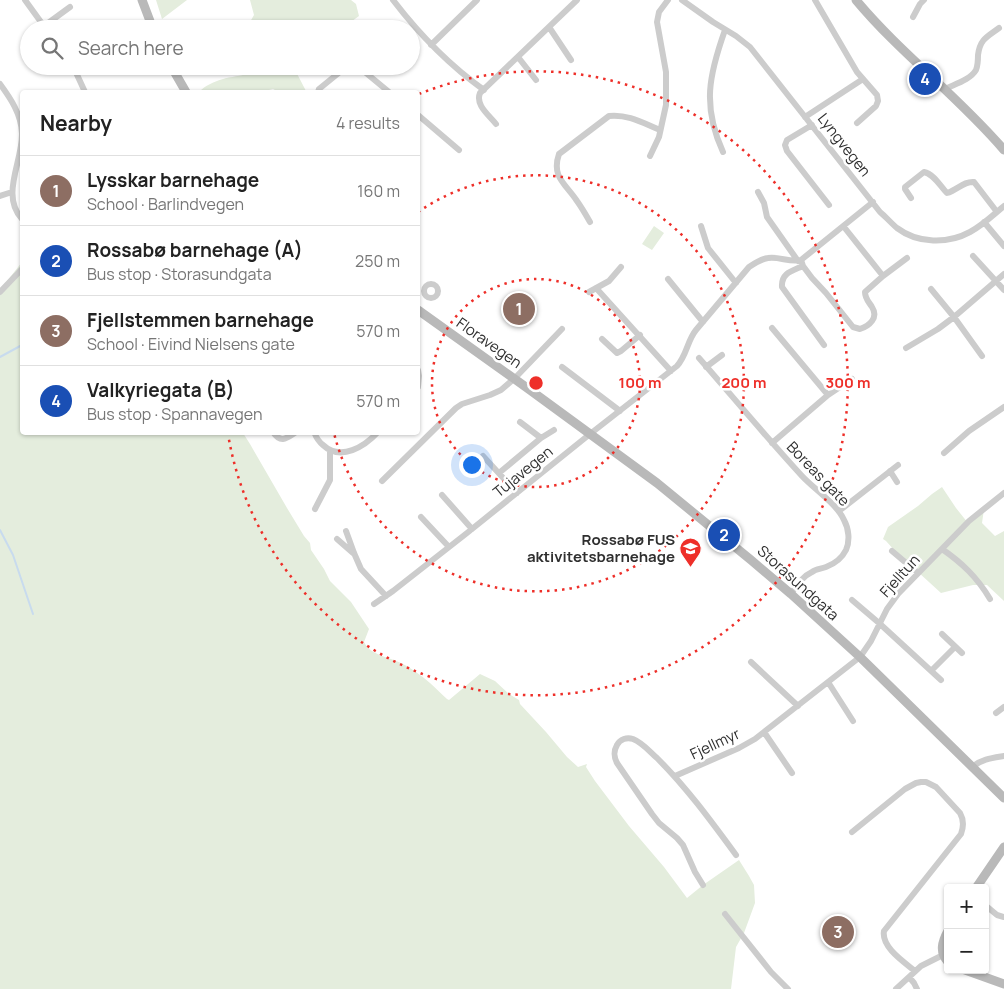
<!DOCTYPE html>
<html lang="en">
<head>
<meta charset="utf-8">
<style>
  body { margin:0; font-family:Manrope,sans-serif; background:#f2f2f2; color:#222 }
  .controls { position:absolute; right:15px; bottom:15px; display:grid; overflow:hidden; border-radius:5px; box-shadow:0 1px 4px #0004 }
  .controls button { width:45px; height:45px; display:grid; place-items:center; padding:0; border:0; border-bottom:1px solid #e0e0e0; background:#fff; color:#222; font:25px sans-serif }
  .you { position:absolute; left:471px; top:464px; width:18px; height:18px; margin:-12px; border:4px solid #fff; border-radius:50%; background:#1a73e8; box-shadow:0 0 0 8px #1a73e833 }
  .badge { display:grid; place-items:center; width:32px; height:32px; border-radius:50%; background:#d93025; color:#fff; font-size:16px; font-weight:700 }
  .pin { position:absolute; translate:-50% -50%; border:2px solid #fff; box-shadow:0 1px 5px #0006 }
  .list { margin:0; padding:0; list-style:none }
  h2 { display:flex; justify-content:space-between; align-items:center; height:65px; margin:0; padding:0 20px; font-size:21px }
  h2 small { font-size:16px; font-weight:400; color:#767676 }
  .list li { display:grid; grid-template-columns:32px 1fr auto; gap:15px; align-items:center; box-sizing:border-box; height:70px; padding:0 20px; border-top:1px solid #e0e0e0 }
  .list b { display:block; font-size:19px; white-space:nowrap }
  .list p { margin:0; font-size:16px; white-space:nowrap; color:#767676 }
  .list em { font-size:16px; font-style:normal; color:#767676 }
  .icon { flex:none; width:28px; height:28px; fill:none; stroke:currentColor; stroke-width:2; stroke-linecap:round; stroke-linejoin:round }
  .map { position:relative; flex:none; width:1004px; height:989px; overflow:hidden }
  .search { position:absolute; background:#fff; box-shadow:0 1px 4px #0004; left:20px; top:20px; width:400px; height:55px; display:flex; align-items:center; gap:12px; box-sizing:border-box; padding:0 18px; border-radius:28px; color:#767676; font-size:19px }
  .panel { position:absolute; background:#fff; box-shadow:0 1px 4px #0004; left:20px; top:90px; width:400px; height:345px; border-radius:5px }
  .map>svg:first-child { display:block }
</style>
</head>
<body>
<div class="map">
<svg width="1004" height="989" viewBox="0 0 1004 989">
  <rect width="100%" height="100%" fill="#fff"/>
  <path fill="#e4eddd" d="M156,0H187L162,19Z
    M250,0H351L356,4L359,16L341,29H246L254,15Z
    M250,66H293L306,91L304,92H279L273,89L261,92H199C212,79 231,77 250,74Z
    M654,226L664,233L652,250L642,244Z
    M22,262V432L243,433L250,444L287,508L304,536L310,543L311,550L324,569L330,581L351,602L369,629L364,642C370,655 389,657 401,663C411,668 421,675 430,683C436,688 441,694 447,699L449,700L480,674L495,681L509,694L519,700L520,704L546,732L567,757L578,767L587,764L586,767L595,781L629,826L664,867L687,898L703,885L739,860L749,876L754,885L755,903L744,933L736,947L731,989H0V290Z
    M942,487L956,508L968,523L984,509L982,523L995,536L1004,531V601L987,585H973L941,593L895,551L886,541L883,539L888,527L918,506L932,494Z"/>
  <g fill="none" stroke-linecap="round" stroke-linejoin="round">
    <path stroke="#c8dbee" stroke-width="2" d="M0,357L22,345
      M0,530L13,555L33,614"/>
    <path stroke="#ccc" stroke-width="6" d="M25,0L46,29
      M393,0C419,34 449,65 484,90
      M682,0L713,22L736,36L750,47L880,212C886,217 891,223 897,228C918,244 948,244 970,232C983,225 993,215 1004,206
      M815,0L857,72L877,95L878,101L876,106L857,123
      M913,17L920,4L924,0
      M44,26L70,7
      M549,27L571,60
      M431,45L477,0
      M518,57L536,80
      M73,66L85,92
      M356,66L360,68L389,92
      M76,72L84,66
      M0,84C11,99 21,114 22,133C23,161 0,195 22,219
      M945,89C955,84 970,80 976,70C978,65 978,60 978,55C980,39 987,37 999,28
      M318,92L319,89L346,67L349,66
      M418,115L459,150
      M805,117L863,79
      M496,124C489,115 475,105 480,93L577,0
      M812,125L787,140L785,145L787,151L829,205
      M723,152C702,106 709,75 725,30
      M650,156L659,137L666,105V72L657,22L659,12L668,0
      M758,192L764,203L767,217L798,261
      M0,196L12,192
      M911,198L905,189V187L924,172C934,174 940,186 947,193C957,190 964,181 974,182L997,212
      M590,222C586,215 582,208 577,201C566,184 551,177 559,154L609,116C628,114 643,123 660,130
      M984,222L1004,246
      M701,226L708,248L736,283
      M844,227L883,276
      M973,256L1004,290
      M801,260L803,266L812,278L826,293L853,327L860,329C869,326 879,318 872,307C869,302 865,299 865,292L883,276L907,258
      M803,266C792,271 781,273 782,287L824,345
      M668,279L703,322
      M424 291a7 7 0 1 1 14 0a7 7 0 1 1-14 0Z
      M596,288L671,371
      M931,289L954,317L982,356
      M0,292L22,269
      M589,292L609,281L621,267
      M772,328L828,395
      M602,339L617,353L621,351L640,335
      M906,348L938,329L954,317L1004,274
      M699,358C733,397 767,438 802,476C814,489 837,504 844,520C849,529 850,541 846,550C842,558 834,564 826,567C821,569 816,569 812,572C803,576 796,586 791,594
      M562,367L620,411
      M706,367L722,355
      M418,370L419,376L418,387
      M520,422L541,438
      M273,432C281,444 287,438 296,432
      M314,432C316,437 319,442 323,445C341,462 365,446 378,432
      M772,443L828,395L852,379
      M944,453L969,431L1004,407
      M483,456L517,493
      M890,471L897,482
      M499,473L541,438L554,430
      M382,481L456,408L462,404L490,395L501,390L515,378L562,329
      M442,495L472,529
      M315,509L330,480V450
      M839,511L898,465
      M421,517L449,547
      M346,531L354,553L361,569L386,596
      M337,539L353,553
      M942,549C962,563 977,577 990,599
      M892,551L918,573
      M852,600L879,623L941,680
      M374,604L393,591L467,533L590,434L677,366C687,355 687,341 696,330L749,267C755,263 761,259 768,258C779,256 790,263 801,260L873,202
      M942,634L962,653
      M751,662L798,706
      M931,671L955,647
      M828,682L853,721
      M996,713L1004,707
      M764,732L792,773
      M972,767C982,759 992,758 1004,756
      M675,776L739,748L755,739L860,657L871,641L887,609L898,594L969,521L1004,493
      M852,832L905,789L916,783L921,782H926L936,787L960,813C964,820 964,826 961,834L884,931C881,947 904,962 915,971
      M703,885L695,872L683,845L677,838L659,823L652,814L617,763C614,757 613,752 617,745C620,739 627,737 633,739C643,743 650,752 657,758C687,788 711,821 736,855
      M985,905L997,915L1004,917
      M725,914L771,972L788,989
      M909,977L914,983L917,989
      M896,989L921,966L943,955"/>
    <path stroke="#b9b9b9" stroke-width="9" d="M142,0L153,29
      M856,0C901,54 958,96 1004,150
      M171,66L186,92
      M418,310L530,390L657,483L751,560L791,594L860,657L1004,798
      M976,888L1004,847
      M948,931C942,942 939,952 948,962
      M965,970L1004,984"/>
  </g>
  <g fill="none" stroke="#ee2f29" stroke-width="2.5" stroke-dasharray="2.5 5">
    <circle cx="536" cy="383" r="104"/>
    <path d="M418 212A208 208 0 1 1 334 433"/>
    <path d="M419 94A312 312 0 1 1 228 434"/>
  </g>
  <defs>
    <symbol id="school-pin" viewBox="-11 -11 22 30"><path d="M0 17L-7.5 6A9.5 9.5 0 1 1 7.5 6Z" fill="#ee2f29" stroke="#fff"/><path d="M0-5L7-2L0 1L-7-2ZM-4 1L0 2.5L4 1V4Q0 6-4 4Z" fill="#fff"/></symbol>
  </defs>
  <g fill-rule="evenodd">
    <use href="#school-pin" x="678" y="536" width="25" height="34"/>
  </g>
  <g text-anchor="middle" stroke-width="5" stroke-linejoin="round" paint-order="stroke">
    <g font-size="15" fill="#2f2f2f" stroke="#fff">
      <text transform="translate(844 145) rotate(52)" y="5">Lyngvegen</text>
      <text transform="translate(489 343) rotate(35)" y="5">Floravegen</text>
      <text transform="translate(523 472) rotate(-39)" y="5">Tujavegen</text>
      <text transform="translate(818 474) rotate(46)" y="5">Boreas gate</text>
      <text transform="translate(900 576) rotate(-48)" y="5">Fjelltun</text>
      <text transform="translate(798 583) rotate(42)" y="5">Storasundgata</text>
      <text transform="translate(715 744) rotate(-25)" y="5">Fjellmyr</text>
    </g>
    <g font-size="15" font-weight="bold" fill="#2f2f2f" stroke="#fff" text-anchor="end">
      <text x="675" y="545">Rossabø FUS<tspan x="675" dy="17">aktivitetsbarnehage</tspan></text>
    </g>
  </g>
  <circle cx="536" cy="383" r="8" fill="#ee2f29" stroke="#fff" stroke-width="2.5"/>
  <g font-size="15" text-anchor="middle" font-weight="bold" fill="#ee2f29" stroke="#fff" stroke-width="5" stroke-linejoin="round" paint-order="stroke">
    <text x="640" y="388">100 m</text>
    <text x="744" y="388">200 m</text>
    <text x="848" y="388">300 m</text>
  </g>
</svg>
<div class="controls">
<button>+</button>
<button>−</button>
</div>
<div class="you"></div>
<div class="pin badge" style="left:519px;top:309px;background:#8d6e63">1</div>
<div class="pin badge" style="left:724px;top:535px;background:#1a4fb4">2</div>
<div class="pin badge" style="left:838px;top:932px;background:#8d6e63">3</div>
<div class="pin badge" style="left:925px;top:79px;background:#1a4fb4">4</div>
<div class="search"><svg class="icon" aria-label="search" viewBox="0 0 24 24"><circle cx="10" cy="10" r="6"/><path d="M15 15l6 6"/></svg>Search here</div>
<section class="panel">
<h2>Nearby<small>4 results</small></h2>
<ul class="list">
<li><span class="badge" style="background:#8d6e63">1</span><div><b>Lysskar barnehage</b><p>School · Barlindvegen</p></div><em>160 m</em></li>
<li><span class="badge" style="background:#1a4fb4">2</span><div><b>Rossabø barnehage (A)</b><p>Bus stop · Storasundgata</p></div><em>250 m</em></li>
<li><span class="badge" style="background:#8d6e63">3</span><div><b>Fjellstemmen barnehage</b><p>School · Eivind Nielsens gate</p></div><em>570 m</em></li>
<li><span class="badge" style="background:#1a4fb4">4</span><div><b>Valkyriegata (B)</b><p>Bus stop · Spannavegen</p></div><em>570 m</em></li>
</ul>
</section>
</div>
</body>
</html>
